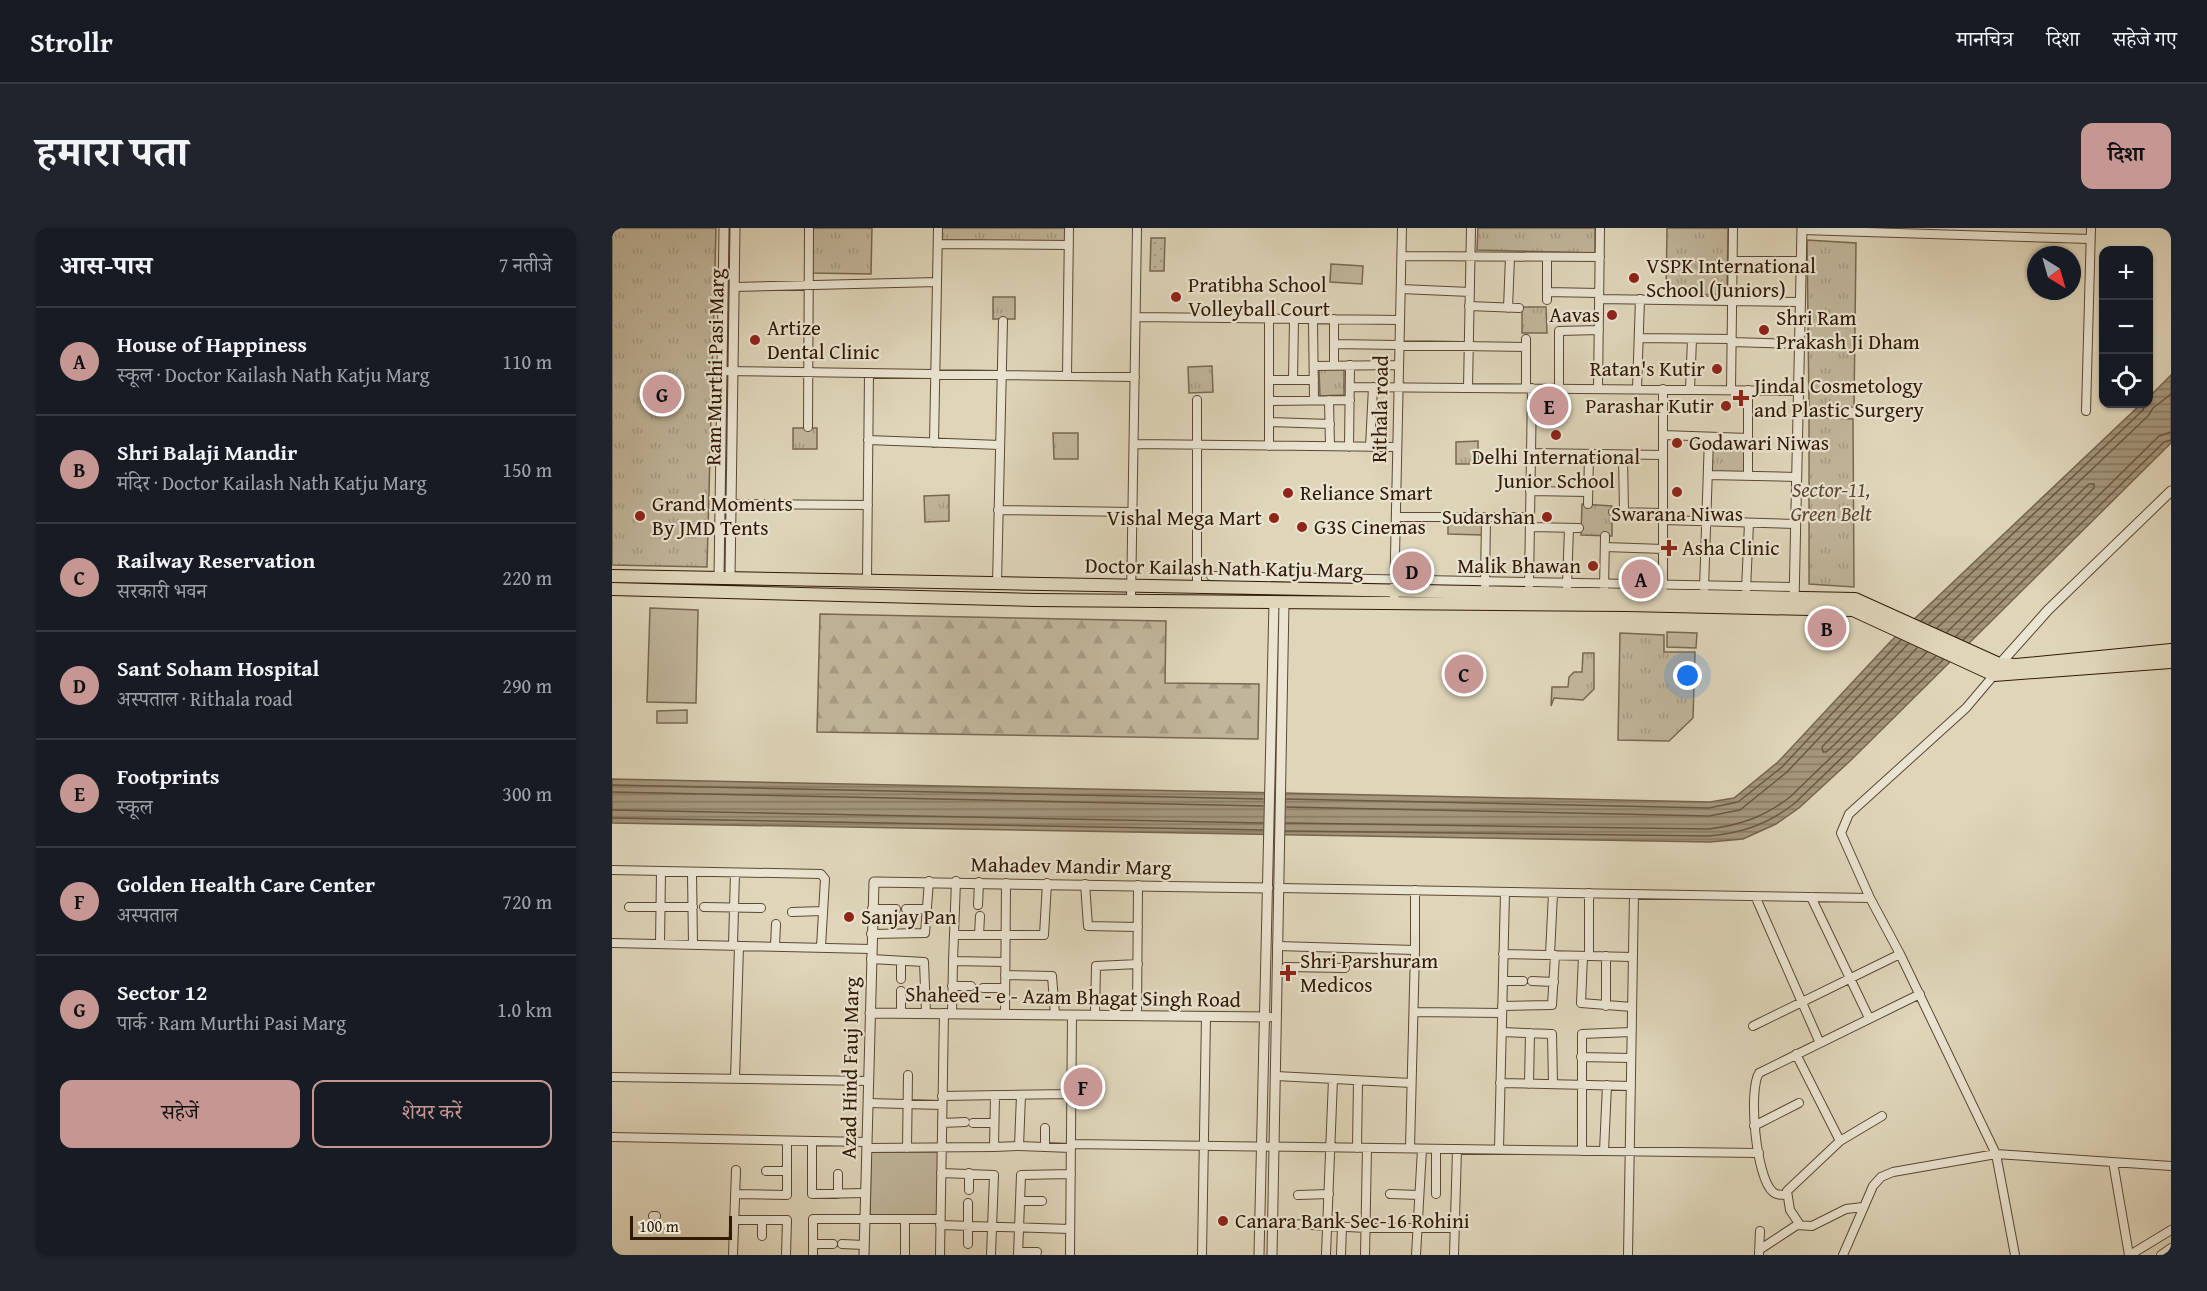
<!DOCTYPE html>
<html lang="hi">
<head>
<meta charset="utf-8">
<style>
  body { margin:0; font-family:"Gentium Book Plus","Noto Serif Devanagari",serif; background:#20242c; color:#f1f3f6 }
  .controls { position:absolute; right:18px; top:18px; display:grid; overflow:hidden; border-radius:12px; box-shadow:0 2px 4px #0004 }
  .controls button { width:54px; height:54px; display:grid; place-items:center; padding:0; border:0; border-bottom:2px solid #363941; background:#171b24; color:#f1f3f6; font:30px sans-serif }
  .compass { position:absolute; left:1415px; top:18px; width:54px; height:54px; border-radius:50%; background:#171b24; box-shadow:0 2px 4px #0004; rotate:143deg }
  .scale { position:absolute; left:18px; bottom:15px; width:102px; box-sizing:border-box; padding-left:6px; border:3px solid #301904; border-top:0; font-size:16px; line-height:21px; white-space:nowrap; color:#301904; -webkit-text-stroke:4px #eae4d2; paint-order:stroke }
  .you { position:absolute; left:1076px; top:448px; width:21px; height:21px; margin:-15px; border:4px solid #fff; border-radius:50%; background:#1a73e8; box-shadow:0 0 0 9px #1a73e833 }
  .badge { display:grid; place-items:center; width:39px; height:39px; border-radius:50%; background:#c59692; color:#111; font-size:20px; font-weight:700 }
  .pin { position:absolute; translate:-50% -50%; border:3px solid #fff; box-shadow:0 2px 6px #0006 }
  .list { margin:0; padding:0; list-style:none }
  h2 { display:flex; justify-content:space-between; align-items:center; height:78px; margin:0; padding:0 24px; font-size:26px }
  h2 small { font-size:20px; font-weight:400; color:#9ea1a6 }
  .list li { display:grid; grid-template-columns:39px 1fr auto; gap:18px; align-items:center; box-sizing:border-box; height:108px; padding:0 24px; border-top:2px solid #363941 }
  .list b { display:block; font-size:22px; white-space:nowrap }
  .list p { margin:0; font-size:20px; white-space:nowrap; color:#9ea1a6 }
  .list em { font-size:20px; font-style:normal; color:#9ea1a6 }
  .actions { display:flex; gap:12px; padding:18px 24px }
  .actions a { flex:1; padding:14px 0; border:2px solid #c59692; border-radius:12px; text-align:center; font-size:21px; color:#c59692 }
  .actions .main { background:#c59692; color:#111 }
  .icon { flex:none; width:33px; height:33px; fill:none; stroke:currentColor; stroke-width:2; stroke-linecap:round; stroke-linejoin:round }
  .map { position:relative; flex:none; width:1559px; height:1027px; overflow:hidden; border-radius:12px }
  header { display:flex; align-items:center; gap:36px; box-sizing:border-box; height:84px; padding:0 30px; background:#171b24; border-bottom:2px solid #363941 }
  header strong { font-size:28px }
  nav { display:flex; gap:33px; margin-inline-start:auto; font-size:21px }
  .intro { display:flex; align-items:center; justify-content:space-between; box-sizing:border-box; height:144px; padding:0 36px }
  h1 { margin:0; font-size:42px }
  .button { padding:15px 27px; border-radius:12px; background:#c59692; color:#111; font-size:21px; font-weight:700 }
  main { display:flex; gap:36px; padding:0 36px }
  aside { flex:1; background:#171b24; border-radius:12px; box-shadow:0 2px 4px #0004 }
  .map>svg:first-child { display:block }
</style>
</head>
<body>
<header>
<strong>Strollr</strong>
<nav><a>मानचित्र</a><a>दिशा</a><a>सहेजे गए</a></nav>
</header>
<div class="intro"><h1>हमारा पता</h1><a class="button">दिशा</a></div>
<main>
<aside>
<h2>आस-पास<small>7 नतीजे</small></h2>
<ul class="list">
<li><span class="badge">A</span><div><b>House of Happiness</b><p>स्कूल · Doctor Kailash Nath Katju Marg</p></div><em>110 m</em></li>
<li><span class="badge">B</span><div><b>Shri Balaji Mandir</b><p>मंदिर · Doctor Kailash Nath Katju Marg</p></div><em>150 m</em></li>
<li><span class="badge">C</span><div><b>Railway Reservation</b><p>सरकारी भवन</p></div><em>220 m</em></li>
<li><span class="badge">D</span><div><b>Sant Soham Hospital</b><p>अस्पताल · Rithala road</p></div><em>290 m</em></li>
<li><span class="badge">E</span><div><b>Footprints</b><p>स्कूल</p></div><em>300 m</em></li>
<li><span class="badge">F</span><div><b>Golden Health Care Center</b><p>अस्पताल</p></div><em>720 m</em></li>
<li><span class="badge">G</span><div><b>Sector 12</b><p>पार्क · Ram Murthi Pasi Marg</p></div><em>1.0 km</em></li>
</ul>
<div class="actions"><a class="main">सहेजें</a><a>शेयर करें</a></div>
</aside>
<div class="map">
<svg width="1559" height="1027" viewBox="0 0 1559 1027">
  <defs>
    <pattern id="forest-firs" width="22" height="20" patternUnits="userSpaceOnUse" patternTransform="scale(1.5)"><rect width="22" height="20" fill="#c1b69b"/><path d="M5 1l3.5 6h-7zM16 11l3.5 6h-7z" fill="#a69c84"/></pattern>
    <pattern id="park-tufts" width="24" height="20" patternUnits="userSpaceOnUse" patternTransform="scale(1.5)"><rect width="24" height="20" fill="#c1b69b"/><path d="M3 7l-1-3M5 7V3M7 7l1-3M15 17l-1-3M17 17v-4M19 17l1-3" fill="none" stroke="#a69c84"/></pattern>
    <pattern id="garden-dots" width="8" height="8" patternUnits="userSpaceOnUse" patternTransform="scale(1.5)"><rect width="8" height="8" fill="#c1b69b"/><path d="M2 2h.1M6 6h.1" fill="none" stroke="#a69c84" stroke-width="1.8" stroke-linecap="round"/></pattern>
    <pattern id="water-rules" width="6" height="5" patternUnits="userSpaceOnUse" patternTransform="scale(1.5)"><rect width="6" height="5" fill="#a4967c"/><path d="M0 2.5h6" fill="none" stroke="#867a63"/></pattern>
  </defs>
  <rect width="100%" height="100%" fill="#dfd6ba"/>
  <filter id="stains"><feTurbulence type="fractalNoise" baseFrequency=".00333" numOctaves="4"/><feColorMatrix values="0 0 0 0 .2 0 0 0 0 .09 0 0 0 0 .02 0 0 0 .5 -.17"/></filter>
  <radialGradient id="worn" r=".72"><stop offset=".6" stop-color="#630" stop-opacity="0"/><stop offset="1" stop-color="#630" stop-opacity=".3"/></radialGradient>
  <path fill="#c1b69b" stroke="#786850" stroke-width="1.5" d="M719,36L751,38L750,56L718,54Z
    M38,380L86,382L84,475L35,474Z
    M1055,404L1085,405L1084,420L1055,419Z
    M75,482V495H45V483Z
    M259,924H326L325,988H258Z"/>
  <path fill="url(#forest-firs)" stroke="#786850" stroke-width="1.5" d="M208,386L554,393L553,455L647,456L646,511L205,504Z"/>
  <path fill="url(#park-tufts)" stroke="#786850" stroke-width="1.5" d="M0,0H104L95,339L0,337Z
    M200,0H260L259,46L199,45Z
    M329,0H454L453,14L329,12Z
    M866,0H983V25L865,22Z
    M1055,0H1116L1115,66L1054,68Z
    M1195,12L1244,15L1242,179L1197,180Z
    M381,69H403V91H381Z
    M910,79H934L935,105H910Z
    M600,138L601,164L577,165L576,139Z
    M732,141V167L708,168L707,142Z
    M1197,189L1241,191L1242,359L1197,356Z
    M181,200H205V221H181Z
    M441,205H466V231H442Z
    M1099,212H1133V245H1099Z
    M866,213V236H844V214Z
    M337,267V293L313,294L312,268Z
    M970,276L1000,278V308L969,307Z
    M836,292L872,293L871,307L836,306Z
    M1008,405L1052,407V424H1083L1081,490L1057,513L1006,512Z
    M971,425H982V461L971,472L942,470L939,478L940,459H956L957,449L962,444H970Z"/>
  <path fill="url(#garden-dots)" stroke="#786850" stroke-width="1.5" d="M539,10H553L552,43H538Z"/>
  <path fill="url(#water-rules)" stroke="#76644c" stroke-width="1.5" d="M1559,147V215L1238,533L1187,580L1164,596L1131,611L1098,614L0,595V551L1098,574L1122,570L1166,534L1278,414L1529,176H1536L1537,169Z"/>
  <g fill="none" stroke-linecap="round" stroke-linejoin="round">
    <path stroke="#6a5840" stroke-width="1.5" d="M1309,393L1531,182L1533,176
      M1317,396L1536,188L1541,180L1559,166
      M1325,400L1477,256H1482V260L1335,404
      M1344,408L1547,208L1559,204
      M1351,412L1552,214L1559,212
      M1305,420L1210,519L1211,524H1214L1222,517L1315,424
      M0,557L651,571
      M0,564L651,578
      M674,571L1097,580L1126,574L1170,539L1289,412
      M674,579L1097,588L1128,582L1175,544L1296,416
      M0,582L651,595
      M0,590L651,602
      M674,595L1097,601C1129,597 1152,589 1178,569L1324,428
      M674,603L1097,608C1131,605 1156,596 1183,575L1331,432"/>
    <defs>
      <path id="minor" d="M1190,2L1478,11
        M326,16L457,17
        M790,28L988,29
        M1121,33H1189
        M123,59L325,54
        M789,61L858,64
        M935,64L987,65
        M987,71L1188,74
        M935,72V29
        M857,78L907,80
        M896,80L898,29
        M524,89L788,92
        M701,91L702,172
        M1027,110L1120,111
        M1120,114L1188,116
        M722,116L914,119
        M722,137V91
        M702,138L787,137
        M109,143L523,149
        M455,148L457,0
        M657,152H702
        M681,152L682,91
        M738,159L1186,163
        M856,160L859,0
        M914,160V111
        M947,161V103L987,102
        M986,161L988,0
        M1025,161L1028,71
        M1078,162L1080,111
        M1119,162L1121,0
        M717,172L718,218
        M657,173L738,172
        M1474,183L1479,0
        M657,194L718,196
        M196,199L197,0
        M1051,207L1136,210
        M256,212L388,217
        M322,215L326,0
        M522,216L785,219
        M657,218V90
        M737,219L738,137
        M758,219L761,159
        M919,225L1051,227
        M1011,227L1012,284
        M1096,247L1185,249
        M1136,248V162
        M918,263L976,264
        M119,276L256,277
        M976,276L977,226
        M386,282L521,284
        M1001,284L1050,285
        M784,289H918
        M1051,292L1184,296
        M918,299L967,300
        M993,319L1051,321
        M599,348L1182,359
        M255,353L257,145
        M385,356L391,93
        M873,357L874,289
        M917,357L920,160
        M955,358L957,300
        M585,359V172
        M1051,359V161
        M992,361L993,308
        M1092,361L1097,209
        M1134,362L1137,295
        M519,372L525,0
        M782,375L790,0
        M1382,447L1354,480L1237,586L1229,605L1258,670L1288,726L1384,926L1403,1027
        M0,642L209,646L213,651L209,719
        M80,644L81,717
        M344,653L342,707H432L435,655
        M473,656L476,698L526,699
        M667,660L1258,670
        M803,662V722
        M1199,669L1257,790
        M1144,670L1207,813
        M366,677L367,654
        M17,679H81
        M92,679L149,680
        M260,681H284
        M294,681H315
        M180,684L210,683
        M259,706L313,705L317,653
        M367,707L368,688
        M0,715L259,721
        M48,716L49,643
        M121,717L123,645
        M163,718L164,696
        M665,718L803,722L798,920
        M891,726L1021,729
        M938,727L941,665
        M971,728L969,775L1020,779
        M977,728V665
        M259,731L312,734L314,785
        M341,733L342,707
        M674,739L733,740
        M393,747L440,748L443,786
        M289,751V733
        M891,753H911
        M920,753L942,754
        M340,758H359
        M371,760H393
        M890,778L940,777L943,727
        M994,778V728
        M802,784L890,785
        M289,785V763
        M340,785L341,733L393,734
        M393,786L394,655
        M483,787L484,738L526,736
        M525,787L526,657
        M1141,798L1288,726
        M890,804L940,806L941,856
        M1184,826L1228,913L1175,963L1178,982L1188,997
        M969,829L1019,830
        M664,848L799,855
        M0,849L257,853
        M123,851L127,718
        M888,855L1019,858
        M917,856L918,805
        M409,867L407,918L459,920
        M330,868L459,866
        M256,875L330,877
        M330,895L353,894
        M361,895H382
        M1142,898L1187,875
        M0,909L255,914
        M200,913V966L254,965
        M1228,913L1270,888
        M459,916L1147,925
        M382,919L407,918
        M433,919V900
        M255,920L382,919L383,867
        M295,920L296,847
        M745,920L746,853
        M824,921V966
        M887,921L893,664
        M970,923V806L1019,804
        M992,923L995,857
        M1501,934L1517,1027
        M154,943H175
        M329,945L382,947L379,1027
        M357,945V962
        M123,966L175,967V913
        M226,966V946
        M778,966L807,967
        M686,967L717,966
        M1174,967C1169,967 1164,967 1161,964C1144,950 1136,863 1147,845L1308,766
        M409,973H430
        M41,988H44
        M122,992H175L174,1027
        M661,995L754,1000H843
        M328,997L458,1001
        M150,1008V992
        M201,1016H221
        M230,1016L252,1017
        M356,1016V975
        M1147,1022L1185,997L1200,998L1234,981L1251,979
        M406,1024H425
        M714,1026L721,851
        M1147,1026L1148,1003
        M121,1027L124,942
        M201,1027V991H328
        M293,1027V991
        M328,1027L332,785
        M406,1027L409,947L459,946
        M458,1027L460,787
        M590,1027L594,788
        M729,1027L730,998
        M753,1027L755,920
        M804,1027L810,921
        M842,1027L845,921
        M1016,1027L1022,666
        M1231,1027L1261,958L1269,949L1281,944L1384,926L1559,938
        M1518,1027L1559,1002
        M1549,1027L1559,1020"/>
      <path id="tertiary" d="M107,350L112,0
        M118,350L123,0
        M1182,375L1190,0
        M1386,438L1436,382L1559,263
        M258,785L657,789
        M252,1027L262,654L656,660
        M647,1027L662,374
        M660,1027L672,374"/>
      <path id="primary" d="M0,348L1243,371L1387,436L1404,437L1559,422
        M0,361L423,372L1015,377L1241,382L1382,447L1559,434"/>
    </defs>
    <use href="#minor" stroke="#5c4832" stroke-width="10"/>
    <use href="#tertiary" stroke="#5c4832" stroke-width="11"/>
    <use href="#primary" stroke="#301904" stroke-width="14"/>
    <use href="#minor" stroke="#eae4d2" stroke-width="8"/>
    <use href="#tertiary" stroke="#eae4d2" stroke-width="9"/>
    <use href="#primary" stroke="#dfd6ba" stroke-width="12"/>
  </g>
  <g fill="#8f2418" stroke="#eae4d2" stroke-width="2">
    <circle cx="1022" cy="50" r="6"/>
    <circle cx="564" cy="69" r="6"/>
    <circle cx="1000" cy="87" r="6"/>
    <circle cx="1152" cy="102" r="6"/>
    <circle cx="143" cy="112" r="6"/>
    <circle cx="1105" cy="141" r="6"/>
    <path d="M1126 161h6v6h6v6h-6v6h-6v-6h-6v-6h6z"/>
    <circle cx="1114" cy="178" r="6"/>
    <circle cx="944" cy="207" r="6"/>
    <circle cx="1065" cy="215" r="6"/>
    <circle cx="1065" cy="264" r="6"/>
    <circle cx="676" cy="265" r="6"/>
    <circle cx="28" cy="288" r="6"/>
    <circle cx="935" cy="289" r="6"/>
    <circle cx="662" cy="290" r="6"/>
    <circle cx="690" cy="299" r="6"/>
    <path d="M1054 311h6v6h6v6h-6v6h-6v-6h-6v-6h6z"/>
    <circle cx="981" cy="338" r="6"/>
    <circle cx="237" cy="689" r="6"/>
    <path d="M673 736h6v6h6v6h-6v6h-6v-6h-6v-6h6z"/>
    <circle cx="611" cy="993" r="6"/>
  </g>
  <g text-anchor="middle" stroke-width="4.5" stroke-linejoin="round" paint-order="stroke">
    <g font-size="21" fill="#301904" stroke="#eae4d2" text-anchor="start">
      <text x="1034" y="45">VSPK International<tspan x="1034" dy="24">School (Juniors)</tspan></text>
      <text x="576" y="64">Pratibha School<tspan x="576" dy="24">Volleyball Court</tspan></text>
      <text x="988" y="94" text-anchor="end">Aavas</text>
      <text x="1164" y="97">Shri Ram<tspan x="1164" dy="24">Prakash Ji Dham</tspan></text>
      <text x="155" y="107">Artize<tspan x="155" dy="24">Dental Clinic</tspan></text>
      <text x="1093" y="148" text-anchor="end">Ratan's Kutir</text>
      <text x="1142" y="165">Jindal Cosmetology<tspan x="1142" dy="24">and Plastic Surgery</tspan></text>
      <text x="1102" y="185" text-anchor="end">Parashar Kutir</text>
      <text x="1077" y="222">Godawari Niwas</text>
      <text x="944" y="236" text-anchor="middle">Delhi International<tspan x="944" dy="24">Junior School</tspan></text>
      <text x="688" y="272">Reliance Smart</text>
      <text x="40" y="283">Grand Moments<tspan x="40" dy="24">By JMD Tents</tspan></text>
      <text x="1065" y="293" text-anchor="middle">Swarana Niwas</text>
      <text x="923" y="296" text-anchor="end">Sudarshan</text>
      <text x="650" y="297" text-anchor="end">Vishal Mega Mart</text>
      <text x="702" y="306">G3S Cinemas</text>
      <text x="1070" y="327">Asha Clinic</text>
      <text x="969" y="345" text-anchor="end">Malik Bhawan</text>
      <text x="249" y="696">Sanjay Pan</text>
      <text x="688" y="740">Shri Parshuram<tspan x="688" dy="24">Medicos</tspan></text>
      <text x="623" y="1000">Canara Bank Sec-16 Rohini</text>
    </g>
    <g font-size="21" fill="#301904" stroke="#eae4d2">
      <text transform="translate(103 139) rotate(-89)" y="7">Ram Murthi Pasi Marg</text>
      <text transform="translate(768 181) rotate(-89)" y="7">Rithala road</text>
      <text transform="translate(612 340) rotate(1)" y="7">Doctor Kailash Nath Katju Marg</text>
      <text transform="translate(459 638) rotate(1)" y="7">Mahadev Mandir Marg</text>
      <text transform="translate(461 769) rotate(1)" y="7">Shaheed - e - Azam Bhagat Singh Road</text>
      <text transform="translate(238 840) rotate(-89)" y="7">Azad Hind Fauj Marg</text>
    </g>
    <g font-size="21" font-style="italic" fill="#5c4831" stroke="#eae4d2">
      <text x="1219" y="269">Sector-11,<tspan x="1219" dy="24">Green Belt</tspan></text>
    </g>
  </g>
  <rect width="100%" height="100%" filter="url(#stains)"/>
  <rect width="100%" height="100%" fill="url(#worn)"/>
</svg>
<div class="controls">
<button>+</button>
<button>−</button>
<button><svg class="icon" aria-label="locate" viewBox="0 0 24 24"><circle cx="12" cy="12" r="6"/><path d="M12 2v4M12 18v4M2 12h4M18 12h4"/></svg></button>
</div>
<svg class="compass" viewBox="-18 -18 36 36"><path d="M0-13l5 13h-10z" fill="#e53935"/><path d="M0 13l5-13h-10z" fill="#9ea1a6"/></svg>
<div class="scale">100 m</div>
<div class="you"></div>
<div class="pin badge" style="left:1029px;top:351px">A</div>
<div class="pin badge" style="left:1215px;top:400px">B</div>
<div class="pin badge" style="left:852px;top:446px">C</div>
<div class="pin badge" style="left:800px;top:343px">D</div>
<div class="pin badge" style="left:937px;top:178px">E</div>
<div class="pin badge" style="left:471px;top:859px">F</div>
<div class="pin badge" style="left:50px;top:166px">G</div>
</div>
</main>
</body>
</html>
